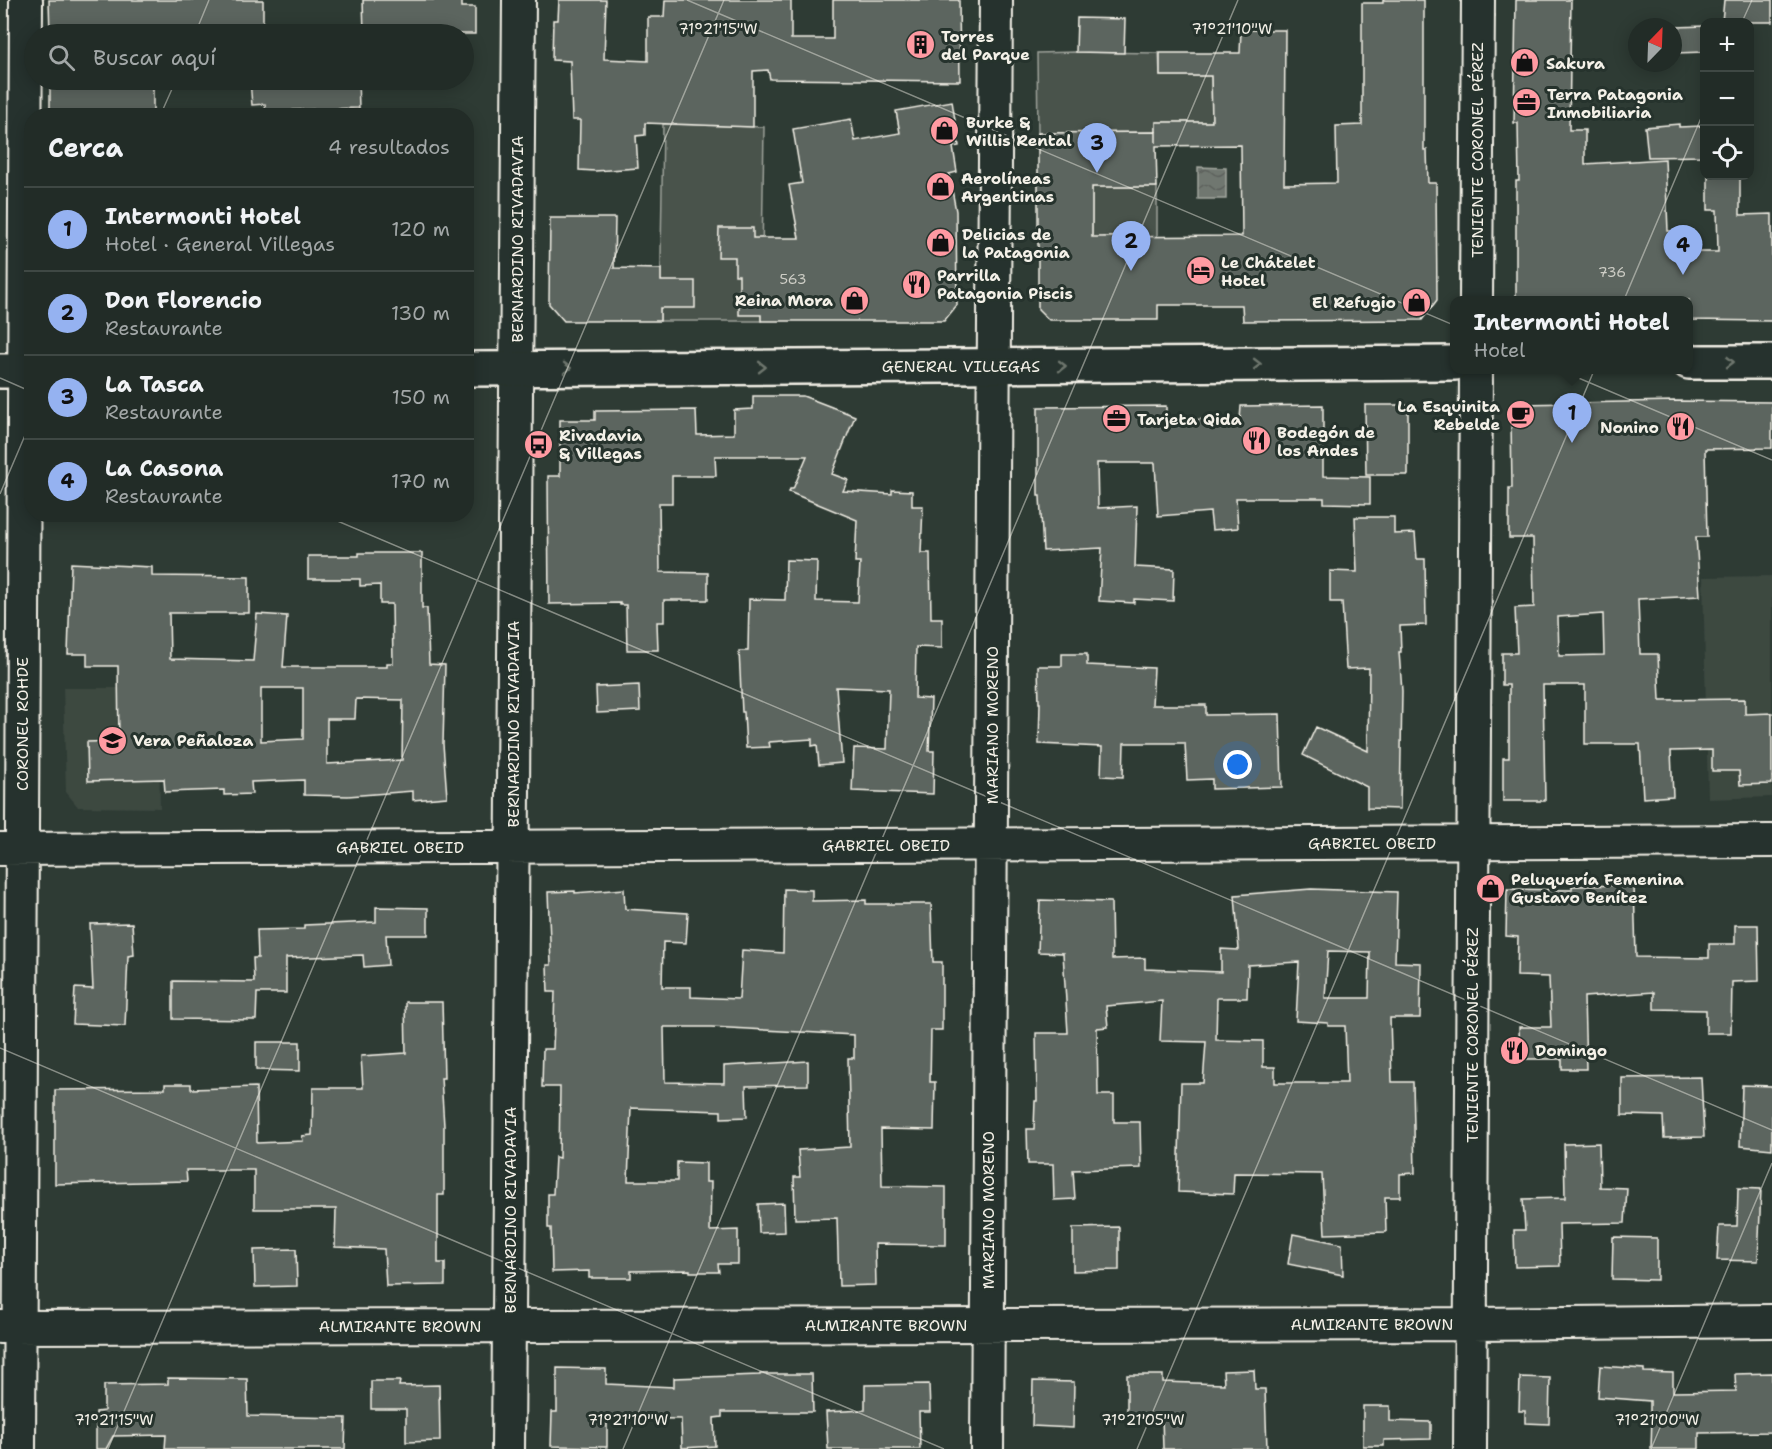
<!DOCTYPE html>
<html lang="es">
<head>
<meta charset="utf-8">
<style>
  body { margin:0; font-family:"Shantell Sans",sans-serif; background:#2e3833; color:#f1f3f6 }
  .controls { position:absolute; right:18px; top:18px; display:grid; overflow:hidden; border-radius:12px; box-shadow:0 3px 15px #0003 }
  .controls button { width:54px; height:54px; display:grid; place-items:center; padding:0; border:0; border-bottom:2px solid #3f4844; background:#222c27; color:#f1f3f6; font:30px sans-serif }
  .compass { position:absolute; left:1628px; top:18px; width:54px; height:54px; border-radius:50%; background:#222c27; box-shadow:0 3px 15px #0003; rotate:23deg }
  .you { position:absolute; left:1238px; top:765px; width:21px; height:21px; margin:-15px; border:4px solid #fff; border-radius:50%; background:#1a73e8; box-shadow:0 0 0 9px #1a73e833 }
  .badge { display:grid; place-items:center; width:39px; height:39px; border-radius:50%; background:#95b2f1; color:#111; font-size:20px; font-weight:700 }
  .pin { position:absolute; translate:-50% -50px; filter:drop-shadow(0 2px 3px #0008) }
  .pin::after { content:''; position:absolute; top:32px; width:21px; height:18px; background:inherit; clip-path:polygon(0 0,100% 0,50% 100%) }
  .popup { position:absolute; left:1450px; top:296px; width:243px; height:78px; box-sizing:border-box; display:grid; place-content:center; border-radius:12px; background:#222c27; filter:drop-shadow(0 2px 4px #0005); font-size:20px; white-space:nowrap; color:#a2a7a7 }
  .popup b { font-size:22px; color:#f1f3f6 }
  .popup::after { content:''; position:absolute; left:50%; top:100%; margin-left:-12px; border:12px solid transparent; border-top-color:#222c27 }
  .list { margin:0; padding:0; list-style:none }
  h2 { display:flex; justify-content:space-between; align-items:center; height:78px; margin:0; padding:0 24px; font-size:26px }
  h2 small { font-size:20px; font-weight:400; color:#a2a7a7 }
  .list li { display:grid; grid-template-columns:39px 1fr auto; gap:18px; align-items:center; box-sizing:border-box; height:84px; padding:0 24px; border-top:2px solid #3f4844 }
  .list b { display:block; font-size:22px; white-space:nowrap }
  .list p { margin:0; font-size:20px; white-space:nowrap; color:#a2a7a7 }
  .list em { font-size:20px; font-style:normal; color:#a2a7a7 }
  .icon { flex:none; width:33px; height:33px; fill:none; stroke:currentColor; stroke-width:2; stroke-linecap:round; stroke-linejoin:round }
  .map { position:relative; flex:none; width:1772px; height:1449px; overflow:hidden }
  .search { position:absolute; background:#222c27; box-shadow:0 3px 15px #0003; left:24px; top:24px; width:450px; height:66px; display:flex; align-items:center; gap:15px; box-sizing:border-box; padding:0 21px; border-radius:33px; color:#a2a7a7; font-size:22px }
  .panel { position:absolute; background:#222c27; box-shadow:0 3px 15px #0003; left:24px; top:108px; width:450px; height:414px; border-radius:24px }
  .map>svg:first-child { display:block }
</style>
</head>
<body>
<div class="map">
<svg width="1772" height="1449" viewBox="0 0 1772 1449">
  <defs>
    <pattern id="water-waves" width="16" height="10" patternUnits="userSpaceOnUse" patternTransform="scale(1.5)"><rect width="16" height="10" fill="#6f7770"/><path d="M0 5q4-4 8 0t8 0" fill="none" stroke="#5c605b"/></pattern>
  </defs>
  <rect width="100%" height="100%" fill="#2e3b34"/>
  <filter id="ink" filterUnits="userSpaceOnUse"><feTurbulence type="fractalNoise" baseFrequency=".0167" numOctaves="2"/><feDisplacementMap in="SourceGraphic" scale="12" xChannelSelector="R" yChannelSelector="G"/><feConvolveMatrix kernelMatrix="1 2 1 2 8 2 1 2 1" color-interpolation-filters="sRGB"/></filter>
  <g filter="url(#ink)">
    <path fill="#3c4841" d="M1772,576V797L1708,799L1703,577Z
      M63,688H158L160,808L78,807L66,792Z"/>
    <path fill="#48524c" stroke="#9ea29a" stroke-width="1.5" d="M1076,52L1159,53L1160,76H1211L1212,122H1156V132L1038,133L1037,53Z
      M663,124L764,127L761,321H660Z
      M1092,187H1157V237H1104L1105,320H1092Z"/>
    <path fill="url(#water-waves)" stroke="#a4a8a0" stroke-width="1.5" d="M1198,167L1226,168V199H1198Z"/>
    <path fill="#5c655e" stroke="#f4f1e8" stroke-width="1.5" fill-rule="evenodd" d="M49,0H263V34H50Z
      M363,0H462V7H475V34H364Z
      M559,0H606L604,59L648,61V17H664L665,0H791V39H833V0H959L960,81L770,79L768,70L753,71V127L645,123V135L636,136L638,168L595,171L579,170L580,120H572L570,61L552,60L553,20H558Z
      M1383,0H1424V150H1427L1428,183H1436L1437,300L1422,320L1243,321L1242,305H1158V320H1049L1038,309V133L1156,132V143V122H1212L1211,76H1160V53H1240L1241,30H1285L1284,184L1337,183L1336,126L1362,125V3H1383ZM1241,145L1242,236L1092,237V187H1157L1156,146Z
      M1516,0H1571L1569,130H1585V164L1665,159L1668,231H1674V252H1718L1717,210H1708V176H1740V215L1772,214V321L1689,320V300H1516V181H1519L1518,123H1514Z
      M1724,0H1772V22H1722Z
      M1077,18L1125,19L1124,53L1076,52Z
      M1704,26V52L1676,53V27Z
      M50,80H153V112H50Z
      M250,80H358L359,108L293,110V116H266L265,104L252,105Z
      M952,101L959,146L953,147L957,172L949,174L956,211L957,305L944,321H761V315H739V275H735V257H718L719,228H753V238H799L789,185L802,183L793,129L851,119L855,141L900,133L896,111Z
      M1679,124V127L1702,126L1704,156L1648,157L1645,127Z
      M550,218H615L614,268L661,269V281H695V308H660V321H564L549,304Z
      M753,396H803L855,416L832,474L848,480L843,491L892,494V490L912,491V506H923L921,553H930L931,618H942V648L916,647L915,698L931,699L929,751H934L933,794L852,791L854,748L887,749L889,689L836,687L842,763L819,765L817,745L812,746V739L769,742L770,747L746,748L744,712H742L739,651H748L749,599L785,600L786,560L817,561L816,601L858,602L860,562H855L857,520L789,492L790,489H793L807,456H715L716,476H672V503H659L660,572L708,573V600H664V622H657L658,650H627L626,605H620V603L549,604L548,476H560V420H595V411L696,410L697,435L734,434V410L753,409Z
      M1676,401L1772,402V448L1705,449L1707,537H1696L1700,596L1638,599L1640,654H1658L1660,700L1745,699V714L1772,713V784L1740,785L1739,771H1712V750L1671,751L1673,796L1643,798L1640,744H1585V685H1543L1545,801H1503V758H1509V685H1502V653H1517L1515,608L1534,607L1533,538H1509V488H1512L1511,419L1522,404ZM1603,614L1604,655L1559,656L1558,617Z
      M1323,405V476L1370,477V504L1324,503V498H1236L1238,528L1212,530L1210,512L1158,516L1155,463H1097L1098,508L1137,506L1135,567L1174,569L1173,601L1134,599V603L1099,601L1102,548L1043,551L1040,496H1038V407L1166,406V419L1240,420L1241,406Z
      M1365,405H1408V475H1366Z
      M1355,517H1394V534L1415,533L1417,559H1425L1426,625L1400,626L1401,652H1399L1402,691L1400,809L1367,808V787L1303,755L1316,727L1368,751L1369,668L1346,669L1342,602H1330V571L1357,572Z
      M359,553H422V608H427L429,664L445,665L443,744L447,797L413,800V791L348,796L304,795V780L251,782L252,794L224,795V790L165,792L164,779L88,781L87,742L119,741L118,666H87V654H68L71,563L152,567V576L249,577V613H169L170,659L253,661L257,614L287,616L283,667H387V663H393L392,604H380V585L360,586V579H308V556H359ZM261,688H303V739L261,741ZM356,699L403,700L402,760L327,764V719H355Z
      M1062,654H1087V665L1154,668L1152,705H1206V715L1280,714L1282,787L1212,789V779L1187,780L1185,743H1124L1123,777L1101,776L1102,747L1039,744L1040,703H1039L1038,666H1062Z
      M639,685L640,711L597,713L596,687Z
      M1634,885L1636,957L1709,958V944H1735V925H1758L1759,981L1732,982L1731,1033H1706V1010L1654,1009V992L1584,997L1586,1069H1562V1059H1520L1519,1027H1551L1549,977L1517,976L1518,937L1506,936L1507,889L1572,890V886Z
      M624,889L625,909L688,913L686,943L663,942L662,987H691V997L739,999L742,950L783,953L784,889L812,890V901L866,900V904H931L933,962H942V1030H931L930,1082H935L934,1130L881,1129L882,1186L946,1187V1245L875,1244L876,1285L839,1286L837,1218L795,1219L794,1177H800L798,1150L850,1147L848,1058H854V1035L711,1027H664L665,1082L724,1083V1066L808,1061V1085L746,1086L747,1117L721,1118V1111L631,1108L628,1181H677V1162L706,1163V1182H711L710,1231L738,1230V1264H718L719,1272H690V1270L631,1271V1278H589V1271L552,1272L551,1228H548V1194H553L555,1157L559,1158L560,1087H542L543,1049H553L555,992H548L547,965H551L548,892L575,891V893Z
      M1311,889L1397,892L1395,962L1421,963L1420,1018H1390L1392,1082H1413L1415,1173L1400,1174V1197H1385L1386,1232L1325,1234L1322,1174L1234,1173L1233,1194L1178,1192L1181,1083H1203L1206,1042L1160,1041L1162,1001L1106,1006L1108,1027L1097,1028L1098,1095H1114V1122H1140L1141,1168L1073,1170L1075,1199L1054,1200L1053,1164H1028L1027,1129H1034L1035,1101H1037L1036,1033H1068L1063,953L1038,952L1040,900L1111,902L1112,959L1145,958V969L1221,972V949L1239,950L1235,895ZM1328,951L1370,952L1369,998H1325ZM1299,962L1296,1021L1328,1023V1026H1345L1347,1083H1275V1067H1263V1041L1216,1040L1217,998H1247L1248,965Z
      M376,907L428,908V935H386L388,965L364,967L363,955L286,958V993H257L256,1020L173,1019V981L254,982L253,958H258L257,930L304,929V925L376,922Z
      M132,923L134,955L128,956L125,1026L73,1024L75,988L93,989L90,924Z
      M405,1002H442L444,1078H441L444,1126V1195H438V1263H445V1285L386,1286L384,1249L335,1247L336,1209H254V1170H186L187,1181L55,1184V1090L165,1089V1084H191V1089L256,1087L257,1143L303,1141L302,1136L312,1135L313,1088H363L361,1056L406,1053Z
      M256,1042H300V1071L256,1070Z
      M1701,1077L1704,1137L1664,1138L1663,1116L1622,1115V1078Z
      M1742,1085L1772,1086V1149L1740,1146Z
      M1599,1143L1600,1187L1627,1188L1625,1223L1559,1224L1560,1266L1515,1267L1514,1230H1525L1523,1199L1565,1198L1564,1144Z
      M1738,1188L1761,1189L1758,1261L1717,1260L1719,1226H1737Z
      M784,1203L785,1232L759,1233L758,1204Z
      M1119,1227V1270L1073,1271V1228Z
      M1293,1234L1342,1244L1343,1275L1288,1264Z
      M1613,1237L1657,1238V1280L1612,1279Z
      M296,1249L297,1286L255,1287L254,1250Z
      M1600,1366L1644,1369V1372L1673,1373V1392L1736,1391L1735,1374L1772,1373V1432L1699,1433V1449H1651L1652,1415H1650V1401L1598,1397Z
      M557,1368L606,1369V1384L674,1387V1378L760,1375V1374H812L813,1412H722V1417L714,1418L715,1446L682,1448L681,1419L607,1418V1447L551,1446L552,1412H557Z
      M1254,1370L1255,1389H1265L1267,1449H1163L1162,1416L1127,1415V1375H1163V1382L1224,1384L1223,1371Z
      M1520,1377L1550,1378L1549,1424L1525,1423V1411H1519Z
      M168,1378L247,1379L248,1416L346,1418L345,1449H165L166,1435L113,1436L106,1449H96V1412L104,1411V1385L168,1384Z
      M371,1381H400L399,1386L439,1385L440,1441L406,1442V1409H371Z
      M1033,1381L1074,1382L1073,1428L1032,1426Z
      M929,1384L930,1412H919L920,1449H828L826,1412L865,1410V1385Z
      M1363,1406H1390V1421L1431,1422V1439L1384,1440V1446H1363Z"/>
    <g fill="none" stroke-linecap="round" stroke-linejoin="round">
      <defs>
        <path id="minor" d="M1476,300L1478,0
          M0,849L1772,841
          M0,1327L1471,1324L1772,1321
          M19,1449L26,0
          M508,1449L519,0
          M987,1449L996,0
          M1470,1449L1476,370"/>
        <path id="primary" d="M1689,362H1772
          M466,369L1455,363
          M0,371H32"/>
      </defs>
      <use href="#minor" stroke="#f4f1e8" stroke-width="36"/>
      <use href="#primary" stroke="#f4f1e8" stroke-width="38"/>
      <use href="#minor" stroke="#26332d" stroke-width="32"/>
      <use href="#primary" stroke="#26332d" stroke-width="33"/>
    </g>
    <defs><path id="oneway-chevron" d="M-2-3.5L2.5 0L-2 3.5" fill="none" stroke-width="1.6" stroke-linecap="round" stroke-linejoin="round" transform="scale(1.5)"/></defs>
    <g stroke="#6e766e">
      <use href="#oneway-chevron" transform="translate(1730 362)"/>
      <use href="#oneway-chevron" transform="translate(1257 364)"/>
      <use href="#oneway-chevron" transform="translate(1062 366)"/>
      <use href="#oneway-chevron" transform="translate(762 367)"/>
      <use href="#oneway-chevron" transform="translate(567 368)"/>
    </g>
  </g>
  <path fill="none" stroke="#f4f1e8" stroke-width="1.5" stroke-opacity="0.45" d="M687,0L1772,460M1742,22L1752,0M195,34L209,0M160,116L176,80M0,378L32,392M0,494L32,419M321,514L1772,1130M0,1048L944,1449M108,1449L724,0M623,1449L1238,0M1137,1449L1704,111M1651,1449L1772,1163"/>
  <defs>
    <symbol id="building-disc" viewBox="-11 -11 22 22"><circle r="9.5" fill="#ff9aa2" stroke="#26332d"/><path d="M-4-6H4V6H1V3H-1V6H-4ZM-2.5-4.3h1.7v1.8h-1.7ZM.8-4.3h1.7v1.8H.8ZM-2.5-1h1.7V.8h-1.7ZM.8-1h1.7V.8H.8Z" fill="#111"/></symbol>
    <symbol id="shop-disc" viewBox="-11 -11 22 22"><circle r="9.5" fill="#ff9aa2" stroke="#26332d"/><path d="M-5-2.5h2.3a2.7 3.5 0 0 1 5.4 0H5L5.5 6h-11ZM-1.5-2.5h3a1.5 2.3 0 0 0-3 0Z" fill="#111"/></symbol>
    <symbol id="office-disc" viewBox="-11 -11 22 22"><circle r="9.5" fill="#ff9aa2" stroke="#26332d"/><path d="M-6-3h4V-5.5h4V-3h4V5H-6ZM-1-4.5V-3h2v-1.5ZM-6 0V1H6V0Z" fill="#111"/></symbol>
    <symbol id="hotel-disc" viewBox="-11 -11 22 22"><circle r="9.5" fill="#ff9aa2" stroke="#26332d"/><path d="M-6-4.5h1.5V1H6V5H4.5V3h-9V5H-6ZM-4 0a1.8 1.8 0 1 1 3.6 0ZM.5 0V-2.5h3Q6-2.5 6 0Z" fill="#111"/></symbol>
    <symbol id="restaurant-disc" viewBox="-11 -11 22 22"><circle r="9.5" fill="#ff9aa2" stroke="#26332d"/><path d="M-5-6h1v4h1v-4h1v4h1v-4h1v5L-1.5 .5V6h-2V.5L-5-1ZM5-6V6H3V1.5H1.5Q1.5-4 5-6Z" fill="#111"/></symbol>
    <symbol id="cafe-disc" viewBox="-11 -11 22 22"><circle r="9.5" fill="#ff9aa2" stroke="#26332d"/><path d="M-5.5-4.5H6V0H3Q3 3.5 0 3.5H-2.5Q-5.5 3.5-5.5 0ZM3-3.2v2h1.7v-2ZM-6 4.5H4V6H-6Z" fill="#111"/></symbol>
    <symbol id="bus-disc" viewBox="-11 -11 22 22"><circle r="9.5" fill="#ff9aa2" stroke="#26332d"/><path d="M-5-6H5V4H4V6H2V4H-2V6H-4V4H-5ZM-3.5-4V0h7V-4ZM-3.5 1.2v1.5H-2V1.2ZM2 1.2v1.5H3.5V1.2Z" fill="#111"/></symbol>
    <symbol id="school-disc" viewBox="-11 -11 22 22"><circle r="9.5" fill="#ff9aa2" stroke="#26332d"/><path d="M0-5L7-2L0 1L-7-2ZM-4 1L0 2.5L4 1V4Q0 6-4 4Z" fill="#111"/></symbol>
  </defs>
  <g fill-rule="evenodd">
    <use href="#building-disc" x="904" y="28" width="33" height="33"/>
    <use href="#shop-disc" x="1508" y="46" width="33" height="33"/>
    <use href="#office-disc" x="1510" y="86" width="33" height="33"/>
    <use href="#shop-disc" x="928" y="114" width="33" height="33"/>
    <use href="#shop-disc" x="924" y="170" width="33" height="33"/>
    <use href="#shop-disc" x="924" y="226" width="33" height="33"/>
    <use href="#hotel-disc" x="1184" y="254" width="33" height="33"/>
    <use href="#restaurant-disc" x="900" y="268" width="33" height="33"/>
    <use href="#shop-disc" x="838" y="284" width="33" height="33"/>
    <use href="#shop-disc" x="1400" y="286" width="33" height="33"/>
    <use href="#cafe-disc" x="1504" y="398" width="33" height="33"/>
    <use href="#office-disc" x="1100" y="402" width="33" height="33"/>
    <use href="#restaurant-disc" x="1664" y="410" width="33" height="33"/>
    <use href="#restaurant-disc" x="1240" y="424" width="33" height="33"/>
    <use href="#bus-disc" x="522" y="428" width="33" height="33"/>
    <use href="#school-disc" x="96" y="724" width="33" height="33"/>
    <use href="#shop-disc" x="1474" y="872" width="33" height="33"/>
    <use href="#restaurant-disc" x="1498" y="1034" width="33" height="33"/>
  </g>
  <g text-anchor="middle" stroke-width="6" stroke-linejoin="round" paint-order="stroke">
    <g font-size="14" fill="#cecec6">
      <text x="1612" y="277">736</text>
      <text x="793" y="284">563</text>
    </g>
    <g font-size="16" font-weight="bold" fill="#f4f1e8" stroke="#26332d" text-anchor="start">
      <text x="941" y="42">Torres<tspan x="941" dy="18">del Parque</tspan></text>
      <text x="1546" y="69">Sakura</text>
      <text x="1547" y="100">Terra Patagonia<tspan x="1547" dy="18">Inmobiliaria</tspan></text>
      <text x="966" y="128">Burke &amp;<tspan x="966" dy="18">Willis Rental</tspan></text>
      <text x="961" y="184">Aerolíneas<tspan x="961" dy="18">Argentinas</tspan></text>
      <text x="962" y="240">Delicias de<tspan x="962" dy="18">la Patagonia</tspan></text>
      <text x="1221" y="268">Le Chátelet<tspan x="1221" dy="18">Hotel</tspan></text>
      <text x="937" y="281">Parrilla<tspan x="937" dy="18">Patagonia Piscis</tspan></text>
      <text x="833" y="306" text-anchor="end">Reina Mora</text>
      <text x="1396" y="308" text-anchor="end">El Refugio</text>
      <text x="1500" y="412" text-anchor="end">La Esquinita<tspan x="1500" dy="18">Rebelde</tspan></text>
      <text x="1137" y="425">Tarjeta Qida</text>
      <text x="1659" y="433" text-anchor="end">Nonino</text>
      <text x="1277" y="438">Bodegón de<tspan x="1277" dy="18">los Andes</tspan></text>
      <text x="559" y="441">Rivadavia<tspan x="559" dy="18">&amp; Villegas</tspan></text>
      <text x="133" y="746">Vera Peñaloza</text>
      <text x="1511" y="885">Peluquería Femenina<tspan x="1511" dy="18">Gustavo Benítez</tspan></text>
      <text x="1535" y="1056">Domingo</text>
    </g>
    <g font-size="16" fill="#f4f1e8" stroke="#26332d">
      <text transform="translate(1477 150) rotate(-90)" y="6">TENIENTE CORONEL PÉREZ</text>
      <text transform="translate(517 239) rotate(-90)" y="6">BERNARDINO RIVADAVIA</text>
      <text x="961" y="372">GENERAL VILLEGAS</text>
      <text transform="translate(22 724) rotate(-90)" y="6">CORONEL ROHDE</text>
      <text transform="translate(513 724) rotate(-90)" y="6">BERNARDINO RIVADAVIA</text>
      <text transform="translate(992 725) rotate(-90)" y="6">MARIANO MORENO</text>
      <text x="1372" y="849">GABRIEL OBEID</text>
      <text x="886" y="851">GABRIEL OBEID</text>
      <text x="400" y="853">GABRIEL OBEID</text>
      <text transform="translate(1472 1035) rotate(-90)" y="6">TENIENTE CORONEL PÉREZ</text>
      <text transform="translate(510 1210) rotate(-90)" y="6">BERNARDINO RIVADAVIA</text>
      <text transform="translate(988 1210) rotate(-90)" y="6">MARIANO MORENO</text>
      <text x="1372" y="1330">ALMIRANTE BROWN</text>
      <text x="886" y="1331">ALMIRANTE BROWN</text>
      <text x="400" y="1332">ALMIRANTE BROWN</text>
    </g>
  </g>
  <g font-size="15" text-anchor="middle" fill="#f4f1e8" stroke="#26332d" stroke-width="6" stroke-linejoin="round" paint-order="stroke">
    <text x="718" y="34">71°21'15"W</text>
    <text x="1232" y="34">71°21'10"W</text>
    <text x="114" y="1425">71°21'15"W</text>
    <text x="628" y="1425">71°21'10"W</text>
    <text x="1143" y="1425">71°21'05"W</text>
    <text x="1657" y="1425">71°21'00"W</text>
  </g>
</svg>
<div class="controls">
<button>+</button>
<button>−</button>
<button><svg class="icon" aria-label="locate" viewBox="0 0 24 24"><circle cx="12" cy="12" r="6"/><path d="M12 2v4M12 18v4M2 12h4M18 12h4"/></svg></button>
</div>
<svg class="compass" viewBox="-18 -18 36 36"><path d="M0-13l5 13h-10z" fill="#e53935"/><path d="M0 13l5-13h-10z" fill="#a2a7a7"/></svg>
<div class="you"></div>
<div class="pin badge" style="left:1572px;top:443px">1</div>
<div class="popup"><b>Intermonti Hotel</b>Hotel</div>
<div class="pin badge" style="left:1131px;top:271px">2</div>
<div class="pin badge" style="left:1097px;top:173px">3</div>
<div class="pin badge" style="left:1683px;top:275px">4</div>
<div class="search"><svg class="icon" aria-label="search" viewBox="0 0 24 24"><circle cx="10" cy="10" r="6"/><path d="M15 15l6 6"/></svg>Buscar aquí</div>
<section class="panel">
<h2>Cerca<small>4 resultados</small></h2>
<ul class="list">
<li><span class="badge">1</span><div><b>Intermonti Hotel</b><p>Hotel · General Villegas</p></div><em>120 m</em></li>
<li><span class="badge">2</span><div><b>Don Florencio</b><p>Restaurante</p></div><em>130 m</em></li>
<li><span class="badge">3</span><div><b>La Tasca</b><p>Restaurante</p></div><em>150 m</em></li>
<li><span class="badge">4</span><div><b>La Casona</b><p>Restaurante</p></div><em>170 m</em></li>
</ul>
</section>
</div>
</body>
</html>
